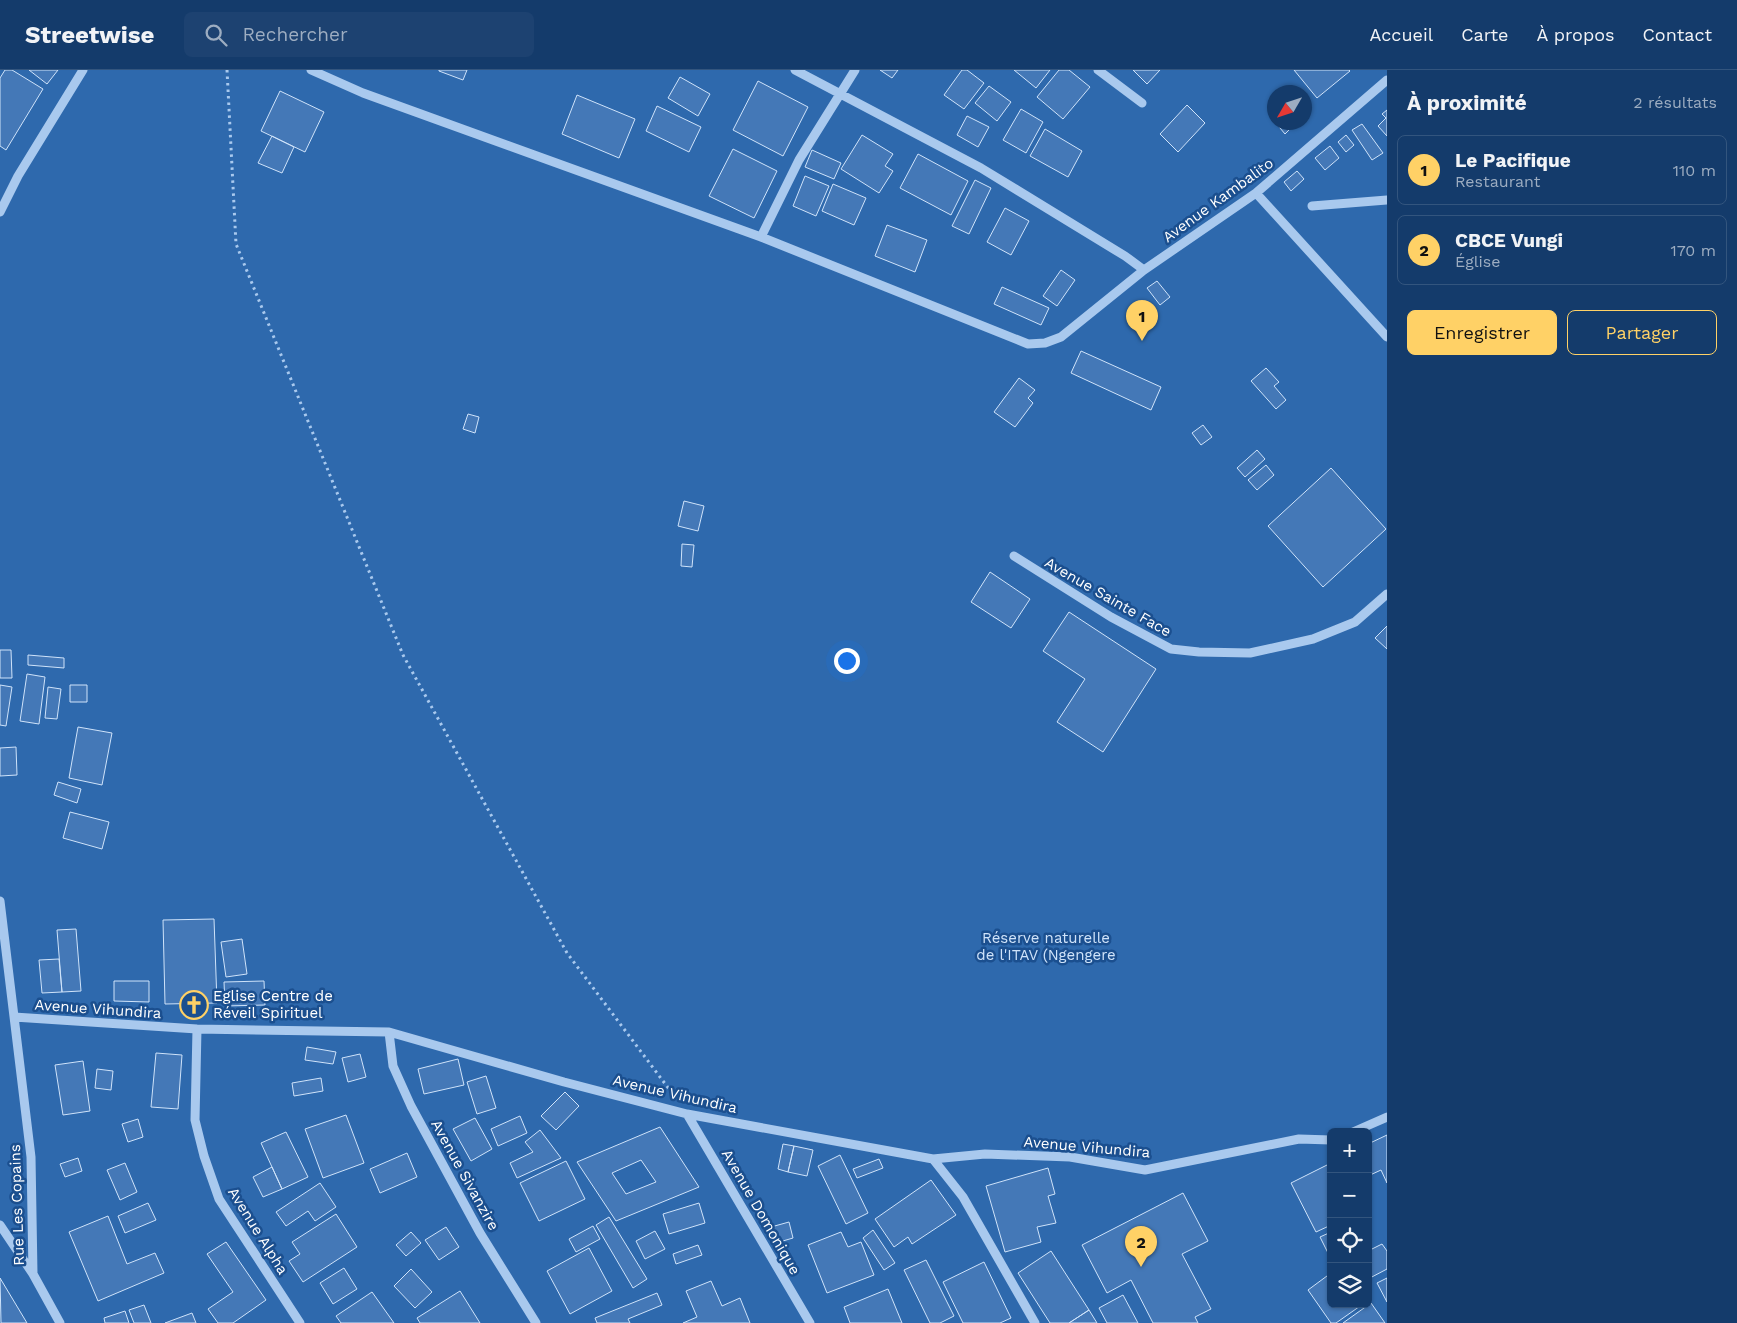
<!DOCTYPE html>
<html lang="fr">
<head>
<meta charset="utf-8">
<style>
  body { margin:0; font-family:"Work Sans",sans-serif; background:#1d4271; color:#f1f3f6 }
  .controls { position:absolute; right:15px; bottom:15px; display:grid; overflow:hidden; border-radius:8px; box-shadow:0 1px 4px #0004 }
  .controls button { width:45px; height:45px; display:grid; place-items:center; padding:0; border:0; border-bottom:1px solid #33557e; background:#143b6b; color:#f1f3f6; font:25px sans-serif }
  .compass { position:absolute; left:1267px; top:15px; width:45px; height:45px; border-radius:50%; background:#143b6b; box-shadow:0 1px 4px #0004; rotate:231deg }
  .you { position:absolute; left:846px; top:590px; width:18px; height:18px; margin:-12px; border:4px solid #fff; border-radius:50%; background:#1a73e8; box-shadow:0 0 0 8px #1a73e833 }
  .badge { display:grid; place-items:center; width:32px; height:32px; border-radius:50%; background:#ffd166; color:#111; font-size:16px; font-weight:700 }
  .pin { position:absolute; translate:-50% -41px; filter:drop-shadow(0 1px 2px #0008) }
  .pin::after { content:''; position:absolute; top:26px; width:18px; height:15px; background:inherit; clip-path:polygon(0 0,100% 0,50% 100%) }
  .list { margin:0; padding:0; list-style:none }
  h2 { display:flex; justify-content:space-between; align-items:center; height:65px; margin:0; padding:0 20px; font-size:21px }
  h2 small { font-size:16px; font-weight:400; color:#9dadc1 }
  .list li { display:grid; grid-template-columns:32px 1fr auto; gap:15px; align-items:center; box-sizing:border-box; height:70px; margin:0 10px 10px; padding:0 10px; border:1px solid #33557e; border-radius:8px }
  .list b { display:block; font-size:19px; white-space:nowrap }
  .list p { margin:0; font-size:16px; white-space:nowrap; color:#9dadc1 }
  .list em { font-size:16px; font-style:normal; color:#9dadc1 }
  .actions { display:flex; gap:10px; padding:15px 20px }
  .actions a { flex:1; padding:11px 0; border:1px solid #ffd166; border-radius:8px; text-align:center; font-size:18px; color:#ffd166 }
  .actions .main { background:#ffd166; color:#111 }
  .icon { flex:none; width:28px; height:28px; fill:none; stroke:currentColor; stroke-width:2; stroke-linecap:round; stroke-linejoin:round }
  .map { position:relative; flex:none; width:1387px; height:1253px; overflow:hidden }
  header { display:flex; align-items:center; gap:30px; box-sizing:border-box; height:70px; padding:0 25px; background:#143b6b; border-bottom:1px solid #33557e }
  header strong { font-size:24px }
  nav { display:flex; gap:28px; margin-inline-start:auto; font-size:18px }
  .search { width:350px; height:45px; background:#1d4271; display:flex; align-items:center; gap:12px; box-sizing:border-box; padding:0 18px; border-radius:8px; color:#9dadc1; font-size:19px }
  main { display:flex }
  aside { flex:1; background:#143b6b }
  .map>svg:first-child { display:block }
</style>
</head>
<body>
<header>
<strong>Streetwise</strong>
<div class="search"><svg class="icon" aria-label="search" viewBox="0 0 24 24"><circle cx="10" cy="10" r="6"/><path d="M15 15l6 6"/></svg>Rechercher</div>
<nav><a>Accueil</a><a>Carte</a><a>À propos</a><a>Contact</a></nav>
</header>
<main>
<div class="map">
<svg width="1387" height="1253" viewBox="0 0 1387 1253">
  <rect width="100%" height="100%" fill="#1b4f8f"/>
  <path fill="#2e69ad" fill-rule="evenodd" d="M0,0H1387V1253H0ZM1274,22H1304V52H1274ZM1331,1062H1368V1234H1331Z"/>
  <path fill="#4478b7" stroke="#cfe3fa" fill-rule="evenodd" d="M5,0H12L43,19L6,80L0,76V8Z
    M29,0H58L47,14Z
    M439,0H467L463,10L439,1Z
    M880,0H898L892,8Z
    M962,0H967L984,13L964,39L944,25Z
    M1014,0H1050L1036,18Z
    M1059,0H1069L1090,17L1063,49L1037,27Z
    M1133,0H1160L1147,14Z
    M1294,0H1349L1350,1L1317,28Z
    M680,7L710,24L698,46L668,28Z
    M758,11L808,37L783,86L733,60Z
    M989,16L1011,32L997,51L975,33Z
    M280,21L324,42L305,82L261,61Z
    M577,25L635,49L619,88L562,64Z
    M1187,35L1205,53L1178,82L1160,64Z
    M657,36L701,57L689,82L646,61Z
    M1021,39L1043,52L1026,83L1003,70Z
    M1387,40V66L1378,56L1386,48L1382,44Z
    M967,46L989,57L978,77L957,65Z
    M1275,52H1297L1285,64Z
    M1362,54L1383,83L1372,90L1352,60Z
    M1045,59L1082,81L1068,107L1030,86Z
    M862,65L893,84L885,96L893,101L879,123L841,99Z
    M1346,65L1354,75L1346,82L1338,72Z
    M272,66L294,77L282,103L258,93Z
    M1330,76L1339,88L1325,100L1315,88Z
    M733,79L777,101L754,148L709,126Z
    M812,80L841,93L834,109L805,97Z
    M918,84L968,111L951,145L900,118Z
    M1297,101L1304,109L1291,121L1284,112Z
    M805,106L829,116L816,146L793,136Z
    M975,110L991,118L969,164L952,156Z
    M833,114L866,128L854,155L822,141Z
    M1005,138L1029,151L1011,185L987,172Z
    M887,155L927,170L915,202L875,186Z
    M1061,200L1075,210L1057,236L1043,226Z
    M1157,211L1170,227L1160,235L1147,218Z
    M1002,217L1049,238L1041,255L994,234Z
    M1081,281L1161,317L1151,340L1071,303Z
    M1266,298L1279,312L1274,316L1286,330L1276,339L1251,311Z
    M1019,308L1035,320L1028,328L1033,333L1015,357L994,342Z
    M468,344L479,347L475,363L463,359Z
    M1203,355L1212,367L1201,375L1192,363Z
    M1257,380L1265,389L1245,407L1237,398Z
    M1266,395L1274,405L1257,420L1248,410Z
    M1331,398L1386,459L1323,517L1268,456Z
    M684,431L704,436L698,461L678,456Z
    M682,474L694,475L692,497L681,496Z
    M990,502L1030,529L1011,558L971,532Z
    M1069,542L1156,599L1103,682L1057,652L1085,609L1043,581Z
    M1387,556V579L1375,568Z
    M0,580H11L12,608H0Z
    M28,585L64,588V598L28,595Z
    M27,604L45,607L39,654L20,651Z
    M0,615L12,617L6,656L0,655Z
    M70,615H87V632H70Z
    M48,617L61,619L57,649L45,648Z
    M78,657L112,663L102,715L69,708Z
    M16,677L17,705L0,706V678Z
    M58,712L81,719L77,733L54,725Z
    M70,742L109,752L102,779L63,768Z
    M214,849L217,933L165,934L163,850Z
    M76,859L81,921L62,922L57,860Z
    M242,869L247,904L226,907L221,872Z
    M59,889L62,922L42,923L39,890Z
    M114,911H149V932L114,931Z
    M264,911L265,935L225,936L224,912Z
    M307,977L336,982L333,994L305,990Z
    M156,983L182,985L178,1039L151,1037Z
    M360,984L366,1007L348,1012L342,988Z
    M458,989L464,1015L424,1024L418,999Z
    M83,991L90,1041L63,1045L55,995Z
    M97,999L113,1001L111,1020L95,1018Z
    M486,1006L496,1038L477,1044L467,1012Z
    M321,1008L323,1021L294,1026L292,1013Z
    M565,1022L579,1036L556,1060L541,1046Z
    M346,1045L364,1093L323,1108L305,1059Z
    M520,1046L527,1063L498,1076L491,1059Z
    M475,1048L492,1079L471,1091L453,1059Z
    M138,1049L143,1067L128,1072L122,1054Z
    M660,1057L699,1117L616,1151L577,1092ZM641,1090L656,1112L626,1124L612,1103Z
    M540,1060L561,1088L517,1108L510,1093L533,1082L525,1072Z
    M286,1062L308,1107L282,1119L261,1073Z
    M1387,1065V1113L1381,1100L1368,1106V1074Z
    M783,1074L794,1076L788,1102L778,1099Z
    M794,1076L813,1080L807,1106L788,1102Z
    M407,1083L417,1107L380,1123L370,1099Z
    M840,1085L868,1143L846,1154L818,1096Z
    M78,1088L82,1101L65,1107L60,1094Z
    M879,1089L883,1098L857,1108L853,1099Z
    M566,1091L585,1129L539,1151L520,1113Z
    M125,1093L137,1122L120,1130L107,1100Z
    M1331,1093V1125L1328,1127L1331,1133V1155L1316,1162L1291,1113Z
    M272,1097L282,1119L263,1127L253,1107Z
    M1048,1098L1055,1124L1048,1126L1056,1153L1037,1157L1041,1172L1005,1182L986,1116Z
    M931,1110L956,1145L912,1174L908,1167L894,1177L875,1149Z
    M320,1113L336,1137L315,1151L308,1141L286,1156L276,1142Z
    M1183,1123L1208,1171L1182,1184L1211,1239L1195,1247L1198,1253H1153L1131,1210L1107,1223L1082,1175Z
    M148,1133L156,1150L125,1163L118,1146Z
    M699,1133L705,1153L669,1164L663,1144Z
    M336,1144L357,1177L303,1212L289,1191L300,1184L292,1172Z
    M108,1146L127,1194L155,1183L164,1203L98,1231L69,1162Z
    M609,1147L647,1209L633,1218L596,1155Z
    M789,1152L793,1168L776,1173L771,1157Z
    M593,1156L600,1169L576,1182L569,1169Z
    M446,1157L459,1177L439,1190L425,1170Z
    M873,1160L895,1193L884,1200L863,1168Z
    M655,1161L665,1179L645,1189L636,1171Z
    M411,1162L421,1173L406,1186L396,1175Z
    M841,1162L848,1177L861,1172L874,1205L827,1223L808,1175Z
    M1331,1162V1189L1320,1167Z
    M226,1172L266,1230L233,1253H218L208,1239L233,1222L207,1184Z
    M1382,1174L1387,1181V1199L1368,1209V1181Z
    M698,1175L702,1185L676,1194L673,1184Z
    M589,1178L612,1221L570,1244L547,1201Z
    M1051,1181L1089,1240L1069,1253H1050L1018,1203Z
    M926,1190L954,1246L940,1253H930L904,1200Z
    M984,1192L1011,1248L1000,1253H963L943,1212Z
    M344,1198L357,1219L333,1234L320,1213Z
    M411,1199L432,1222L415,1238L394,1216Z
    M1331,1203V1234H1363L1336,1253H1331L1308,1220Z
    M0,1208L27,1253H1Z
    M1387,1208V1232L1377,1213Z
    M711,1211L722,1236L740,1228L750,1253H683L697,1247L686,1221Z
    M888,1219L902,1253H850L844,1237Z
    M460,1221L480,1253H420L417,1248Z
    M372,1222L394,1253H341L336,1246Z
    M657,1223L662,1235L628,1249L630,1253H597L595,1248Z
    M1123,1225L1138,1253H1107L1099,1238Z
    M1371,1233L1385,1253H1343Z
    M144,1235L151,1253H134L129,1240Z
    M1089,1240L1097,1253H1069Z
    M125,1241L129,1253H105L104,1248Z
    M192,1243L196,1253H165Z"/>
  <g fill="none" stroke-linecap="round" stroke-linejoin="round">
    <path stroke="#a9c9ee" stroke-width="3" stroke-dasharray="2.5 4" stroke-linecap="butt" d="M227,0L236,174L403,585L567,883L669,1019"/>
    <path stroke="#a9c9ee" stroke-width="9" d="M311,0L363,23L761,167L1028,274L1045,273L1061,267L1144,200L1256,123L1387,10
      M795,0L981,98L1125,186L1144,200
      M1098,0L1142,33
      M1256,123L1387,267
      M1312,136L1387,130
      M0,142L18,106L83,0
      M761,167L799,90L855,0
      M1014,486L1111,547L1171,579L1199,582L1250,583L1313,569L1355,552L1387,524
      M0,831L31,1087L33,1204
      M14,947L197,959L389,962L564,1012L687,1044L933,1089L985,1084L1070,1087L1145,1100L1299,1069L1331,1070
      M197,959L195,1050L204,1086L219,1129L300,1253
      M389,962L393,996L411,1036L480,1163L536,1253
      M687,1044L810,1253
      M1353,1062L1387,1047
      M933,1089L963,1127L1035,1253
      M0,1155L33,1204L60,1253"/>
  </g>
  <defs>
    <symbol id="church-ring" viewBox="-11 -11 22 22"><circle r="9.5" fill="#1b4f8f" stroke="#ffd166" stroke-width="1.5"/><path d="M-1.2-6h2.4v3.5h3.3v2.4h-3.3V6h-2.4V-.1h-3.3v-2.4h3.3Z" fill="#ffd166"/></symbol>
  </defs>
  <g fill-rule="evenodd">
    <use href="#church-ring" x="178" y="919" width="32" height="32"/>
  </g>
  <g text-anchor="middle" stroke-width="5" stroke-linejoin="round" paint-order="stroke">
    <g font-size="15" fill="#fff" stroke="#1b4f8f">
      <text transform="translate(1218 130) rotate(-36)" y="5">Avenue Kambalito</text>
      <text transform="translate(1108 527) rotate(30)" y="5">Avenue Sainte Face</text>
      <text transform="translate(98 939) rotate(4)" y="5">Avenue Vihundira</text>
      <text transform="translate(675 1024) rotate(13)" y="5">Avenue Vihundira</text>
      <text transform="translate(1087 1077) rotate(5)" y="5">Avenue Vihundira</text>
      <text transform="translate(465 1105) rotate(61)" y="5">Avenue Sivanzire</text>
      <text transform="translate(17 1135) rotate(-92)" y="5">Rue Les Copains</text>
      <text transform="translate(761 1142) rotate(60)" y="5">Avenue Domonique</text>
      <text transform="translate(258 1161) rotate(58)" y="5">Avenue Alpha</text>
    </g>
    <g font-size="15" fill="#cfe3fa" stroke="#1b4f8f">
      <text x="1046" y="873">Réserve naturelle<tspan x="1046" dy="17">de l'ITAV (Ngengere</tspan></text>
    </g>
    <g font-size="15" fill="#fff" stroke="#1b4f8f" text-anchor="start">
      <text x="213" y="931">Eglise Centre de<tspan x="213" dy="17">Réveil Spirituel</tspan></text>
    </g>
  </g>
</svg>
<div class="controls">
<button>+</button>
<button>−</button>
<button><svg class="icon" aria-label="locate" viewBox="0 0 24 24"><circle cx="12" cy="12" r="6"/><path d="M12 2v4M12 18v4M2 12h4M18 12h4"/></svg></button>
<button><svg class="icon" aria-label="layers" viewBox="0 0 24 24"><path d="M12 4l9 5-9 5-9-5zM3 14l9 5 9-5"/></svg></button>
</div>
<svg class="compass" viewBox="-18 -18 36 36"><path d="M0-13l5 13h-10z" fill="#e53935"/><path d="M0 13l5-13h-10z" fill="#9dadc1"/></svg>
<div class="you"></div>
<div class="pin badge" style="left:1142px;top:271px">1</div>
<div class="pin badge" style="left:1141px;top:1197px">2</div>
</div>
<aside>
<h2>À proximité<small>2 résultats</small></h2>
<ul class="list">
<li><span class="badge">1</span><div><b>Le Pacifique</b><p>Restaurant</p></div><em>110 m</em></li>
<li><span class="badge">2</span><div><b>CBCE Vungi</b><p>Église</p></div><em>170 m</em></li>
</ul>
<div class="actions"><a class="main">Enregistrer</a><a>Partager</a></div>
</aside>
</main>
</body>
</html>
